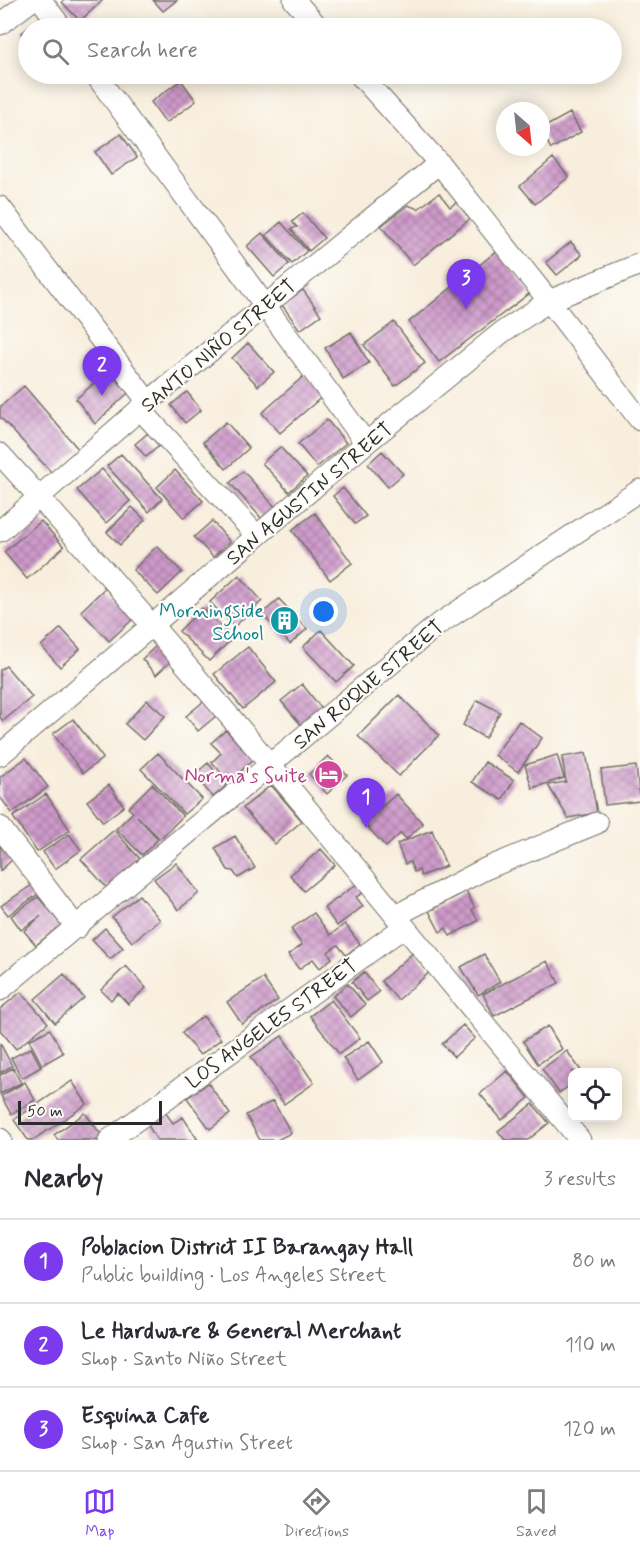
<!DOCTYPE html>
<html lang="en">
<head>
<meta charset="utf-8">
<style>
  body { margin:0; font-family:Mynerve,sans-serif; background:#f2f2f3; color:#2b2b33 }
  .controls { position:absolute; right:18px; bottom:18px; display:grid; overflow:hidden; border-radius:12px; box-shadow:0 3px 15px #0003 }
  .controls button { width:54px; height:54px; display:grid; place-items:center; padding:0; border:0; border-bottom:2px solid #e1e1e2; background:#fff; color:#2b2b33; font:30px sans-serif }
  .compass { position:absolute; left:496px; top:102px; width:54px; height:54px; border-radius:50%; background:#fff; box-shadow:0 3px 15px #0003; rotate:153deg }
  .scale { position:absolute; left:18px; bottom:15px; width:144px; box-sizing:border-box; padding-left:6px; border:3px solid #2b2b2b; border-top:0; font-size:16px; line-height:21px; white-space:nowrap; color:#2b2b2b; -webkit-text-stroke:4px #fdfcf7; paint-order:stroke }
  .you { position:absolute; left:324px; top:612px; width:21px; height:21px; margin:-15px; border:4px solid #fff; border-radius:50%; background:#1a73e8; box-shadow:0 0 0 9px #1a73e833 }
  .badge { display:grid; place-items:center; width:39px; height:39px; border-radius:50%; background:#7c3aed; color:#fff; font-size:20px; font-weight:700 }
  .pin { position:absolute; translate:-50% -50px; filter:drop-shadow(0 2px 3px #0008) }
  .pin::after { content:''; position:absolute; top:32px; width:21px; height:18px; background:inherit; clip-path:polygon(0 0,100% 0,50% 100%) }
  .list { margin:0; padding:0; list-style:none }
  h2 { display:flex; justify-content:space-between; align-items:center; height:78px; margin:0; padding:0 24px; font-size:26px }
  h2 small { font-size:20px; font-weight:400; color:#7c7c81 }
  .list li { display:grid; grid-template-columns:39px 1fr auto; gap:18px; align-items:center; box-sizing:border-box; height:84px; padding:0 24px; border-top:2px solid #e1e1e2 }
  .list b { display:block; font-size:22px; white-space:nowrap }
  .list p { margin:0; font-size:20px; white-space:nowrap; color:#7c7c81 }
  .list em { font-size:20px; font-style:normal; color:#7c7c81 }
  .icon { flex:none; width:33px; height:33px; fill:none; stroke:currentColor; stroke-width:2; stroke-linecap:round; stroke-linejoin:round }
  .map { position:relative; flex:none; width:640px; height:1140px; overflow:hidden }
  .search { position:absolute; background:#fff; box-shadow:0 3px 15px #0003; left:18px; right:18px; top:18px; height:66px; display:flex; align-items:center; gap:15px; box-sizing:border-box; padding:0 21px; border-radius:33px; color:#7c7c81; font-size:22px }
  .sheet { height:330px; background:#fff }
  nav { display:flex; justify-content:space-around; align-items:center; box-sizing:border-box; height:84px; border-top:2px solid #e1e1e2; background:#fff; font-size:16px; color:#7c7c81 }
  nav a { display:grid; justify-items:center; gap:3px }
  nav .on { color:#7c3aed }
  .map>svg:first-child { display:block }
</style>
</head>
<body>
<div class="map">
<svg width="640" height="1140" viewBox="0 0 640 1140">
  <defs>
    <pattern id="building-cross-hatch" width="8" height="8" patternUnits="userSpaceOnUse" patternTransform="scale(1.5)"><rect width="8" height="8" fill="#ce9aca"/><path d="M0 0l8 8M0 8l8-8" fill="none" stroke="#a77ea4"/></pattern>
  </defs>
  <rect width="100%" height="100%" fill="#fdfcf7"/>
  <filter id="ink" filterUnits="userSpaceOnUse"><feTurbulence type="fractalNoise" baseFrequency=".0167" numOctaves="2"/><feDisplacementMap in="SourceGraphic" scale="12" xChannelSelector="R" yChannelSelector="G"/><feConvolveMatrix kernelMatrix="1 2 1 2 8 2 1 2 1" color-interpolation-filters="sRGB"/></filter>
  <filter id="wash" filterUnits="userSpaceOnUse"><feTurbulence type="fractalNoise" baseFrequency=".008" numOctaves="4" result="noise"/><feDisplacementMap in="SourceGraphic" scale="24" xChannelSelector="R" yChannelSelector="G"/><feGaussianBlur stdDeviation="1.35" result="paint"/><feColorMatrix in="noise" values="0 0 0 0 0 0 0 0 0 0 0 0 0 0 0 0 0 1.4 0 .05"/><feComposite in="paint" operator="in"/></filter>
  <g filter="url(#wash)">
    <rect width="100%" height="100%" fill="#f8eedd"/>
    <g id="blocks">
      <path fill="url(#building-cross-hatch)" d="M64,0H103L80,21L62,2Z
        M153,0H177L163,11Z
        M40,19L47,28H28V42L22,33Z
        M181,80L196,101L166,123L151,102Z
        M570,113L581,132L551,149L541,129Z
        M121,134L137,157L111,175L95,152Z
        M553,158L569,177L535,204L520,186Z
        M439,193L450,207L458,201L471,218L413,265L381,226L408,205L418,209Z
        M303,213L324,238L309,251L291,229L297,227L292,222Z
        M281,222L307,251L292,264L266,235Z
        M262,233L289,264L274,277L247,246Z
        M571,242L582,255L557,275L546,262Z
        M498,250L530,293L439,362L409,322Z
        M303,290L321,315L300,330L282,305Z
        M394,322L425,363L395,386L364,345Z
        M351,332L369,363L343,379L325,348Z
        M248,343L274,372L258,386L232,358Z
        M109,370L128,393L95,424L76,399Z
        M306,374L324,395L280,433L262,413Z
        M24,386L79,450L52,473L0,417V407Z
        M187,392L201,410L185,423L171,405Z
        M327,420L346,443L317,467L298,444Z
        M226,422L249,448L226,469L203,442Z
        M148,433L159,446L146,457L135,444Z
        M280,447L307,476L289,492L262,463Z
        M382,451L403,474L388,487L368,464Z
        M121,454L162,499L149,512L107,466Z
        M102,469L130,501L106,523L77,490Z
        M175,470L203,501L184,518L157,487Z
        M243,471L276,508L263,520L230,483Z
        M343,488L366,516L355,524L333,496Z
        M132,507L145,520L120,545L107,532Z
        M315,513L352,563L330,580L292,530Z
        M41,521L64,547L27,579L4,552Z
        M212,521L230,542L213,557L194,537Z
        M157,546L182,572L158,595L133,570Z
        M239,575L262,601L234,627L210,602Z
        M105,588L133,619L109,641L81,611Z
        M279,599L307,629L290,644L262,614Z
        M202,608L233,638L209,661L179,631Z
        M61,628L80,649L60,667L41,646Z
        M321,630L354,666L336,682L303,647Z
        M158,644L172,660L156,675L142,659Z
        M248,647L276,682L243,709L214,674Z
        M6,666L32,697L3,721L0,717V670Z
        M302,684L325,713L305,730L281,701Z
        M399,695L439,735L399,776L358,736Z
        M147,700L165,716L143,740L125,724Z
        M477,700L500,712L485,738L463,725Z
        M204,701L216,716L198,731L186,716Z
        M73,719L103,758L83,773L53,734Z
        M519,721L542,738L518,772L495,755Z
        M226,730L253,760L229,782L212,762L221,753L211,743Z
        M158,753L202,799L184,814L141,769Z
        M586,753L597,813L568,818L548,785L566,782L562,757Z
        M557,755L564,778L532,788L525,765Z
        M328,756L347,775L327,794L309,774Z
        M26,758L48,787L12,813L0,797V777Z
        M485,762L514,780L502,800L472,782Z
        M208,763L227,785L213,797L194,775Z
        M636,766L640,801L605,805L601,770Z
        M152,784L183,816L160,839L137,816L158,839L142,855L116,829L133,812L128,808Z
        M109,785L124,806L103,822L87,801Z
        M271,785L302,821L275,844L243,808Z
        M46,794L70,830L37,852L13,817Z
        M396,794L423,824L406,839L401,833L386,847L364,823Z
        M114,830L140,859L107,888L81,859Z
        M432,830L446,866L421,876L419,870L414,872L410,862L405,864L397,844Z
        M69,834L81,850L55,869L43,852Z
        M235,836L255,868L238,878L233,871L228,870L215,848Z
        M0,846L13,859L0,871Z
        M321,849L335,865L304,891L290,875Z
        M176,863L199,893L178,910L154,879Z
        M357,884L363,893L356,897L363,906L337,926L324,908Z
        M32,885L38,894L8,915L1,906Z
        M466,891L474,907L472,910L478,921L450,936L446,928L440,932L429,911Z
        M139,895L160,920L132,942L112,917Z
        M38,897L62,924L36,945L24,931L41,916L21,930L11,916Z
        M314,913L330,935L345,924L360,944L346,955L338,945L328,952L332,958L320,968L313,959L299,969L288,955L302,945L291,929Z
        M105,928L123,948L110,959L92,940Z
        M414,952L431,971L398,1000L381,981Z
        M484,954L500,982L478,995L461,967Z
        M547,961L559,983L494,1016L483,994Z
        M126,966L146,988L128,1004L118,993L111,1000L101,990Z
        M364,972L379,992L367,1001L352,982Z
        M64,974L84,998L55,1023L35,999Z
        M263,978L278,1000L242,1024L227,1002Z
        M348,984L365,1005L351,1017L333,996Z
        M21,992L48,1023L16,1049L0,1030V1009Z
        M331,1000L360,1038L339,1054L310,1016Z
        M203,1016L221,1039L200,1055L182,1033Z
        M463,1025L475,1038L454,1057L442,1044Z
        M548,1026L562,1049L538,1064L523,1041Z
        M50,1029L63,1053L42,1065L29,1040Z
        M282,1036L314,1083L284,1104L251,1057Z
        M369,1041L383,1062L358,1080L343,1058Z
        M0,1043L12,1066L0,1073Z
        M31,1048L41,1067L22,1078L11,1058Z
        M567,1051L582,1072H572V1084L559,1093L542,1069Z
        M13,1068L21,1083L0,1094V1075Z
        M507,1071L529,1098L502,1120L480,1094Z
        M72,1081L87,1104L33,1140H28L14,1120Z
        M25,1082L35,1100L11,1114L1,1096Z
        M208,1083L230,1114L210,1129L187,1098Z
        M273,1101L291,1133L277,1140H260L246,1115Z
        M533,1104L549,1123L528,1140H505L498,1131Z
        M165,1112L173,1123L183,1117L198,1140H157L147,1124Z
        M85,1113L103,1137L99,1140H58L54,1135Z"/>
    </g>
  </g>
  <g filter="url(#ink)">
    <use href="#blocks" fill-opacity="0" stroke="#736f69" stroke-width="1.5"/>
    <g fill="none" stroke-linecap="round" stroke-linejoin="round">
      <defs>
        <path id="minor" d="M41,0L62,28
          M294,0L319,28
          M0,24L32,0
          M95,74L366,443
          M359,74L439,163L549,301L640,420
          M0,207L148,402
          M140,409L257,536
          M0,454C202,675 389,909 580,1140
          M0,531L148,402L439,163
          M0,755L366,443L501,333L549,301L640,264
          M0,827L77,928
          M395,916L485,869L597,823
          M0,990L436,626L640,490
          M0,1139L1,1140
          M109,1140L404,927"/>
      </defs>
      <use href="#minor" stroke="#736f69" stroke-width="23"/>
      <use href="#minor" stroke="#fff" stroke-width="21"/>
    </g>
  </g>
  <defs>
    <symbol id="building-disc" viewBox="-11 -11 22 22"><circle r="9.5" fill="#0f9aa8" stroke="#fdfcf7"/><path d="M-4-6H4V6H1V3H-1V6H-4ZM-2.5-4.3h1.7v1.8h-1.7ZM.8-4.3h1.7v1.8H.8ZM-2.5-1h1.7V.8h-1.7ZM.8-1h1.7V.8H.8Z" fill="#fff"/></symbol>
    <symbol id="hotel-disc" viewBox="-11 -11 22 22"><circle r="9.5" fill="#d1479c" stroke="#fdfcf7"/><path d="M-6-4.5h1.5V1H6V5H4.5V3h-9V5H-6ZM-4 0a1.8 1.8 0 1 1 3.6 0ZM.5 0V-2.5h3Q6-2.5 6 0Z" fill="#fff"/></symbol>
  </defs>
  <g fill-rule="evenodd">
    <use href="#building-disc" x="268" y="604" width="33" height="33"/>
    <use href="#hotel-disc" x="312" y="758" width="33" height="33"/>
  </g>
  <g text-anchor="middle" stroke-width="4.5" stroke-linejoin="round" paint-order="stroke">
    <g font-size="20" fill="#2b2b2b" stroke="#fdfcf7">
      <text transform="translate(218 345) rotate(-40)" y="7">SANTO NIÑO STREET</text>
      <text transform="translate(309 493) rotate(-40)" y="7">SAN AGUSTIN STREET</text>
      <text transform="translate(368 684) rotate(-40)" y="7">SAN ROQUE STREET</text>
      <text transform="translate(271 1023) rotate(-36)" y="7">LOS ANGELES STREET</text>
    </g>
    <g font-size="20" fill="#0d838f" stroke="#fdfcf7" text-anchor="end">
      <text x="264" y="617">Morningside<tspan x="264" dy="23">School</tspan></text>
    </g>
    <g font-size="20" fill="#b23c85" stroke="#fdfcf7" text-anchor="end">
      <text x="307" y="782">Norma's Suite</text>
    </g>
  </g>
</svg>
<div class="controls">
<button><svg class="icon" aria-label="locate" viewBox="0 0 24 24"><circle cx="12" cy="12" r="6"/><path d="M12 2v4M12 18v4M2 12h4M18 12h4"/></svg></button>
</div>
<svg class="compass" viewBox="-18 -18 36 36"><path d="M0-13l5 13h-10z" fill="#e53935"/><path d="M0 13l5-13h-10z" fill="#7c7c81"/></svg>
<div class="scale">50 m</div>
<div class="you"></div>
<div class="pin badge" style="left:366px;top:828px">1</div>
<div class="pin badge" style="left:102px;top:396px">2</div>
<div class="pin badge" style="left:466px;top:309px">3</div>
<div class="search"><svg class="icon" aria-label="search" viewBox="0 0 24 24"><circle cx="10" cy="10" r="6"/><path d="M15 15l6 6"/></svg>Search here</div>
</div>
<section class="sheet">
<h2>Nearby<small>3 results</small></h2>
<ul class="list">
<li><span class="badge">1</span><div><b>Poblacion District II Barangay Hall</b><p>Public building · Los Angeles Street</p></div><em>80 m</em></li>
<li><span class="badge">2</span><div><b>Le Hardware &amp; General Merchant</b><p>Shop · Santo Niño Street</p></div><em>110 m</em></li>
<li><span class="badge">3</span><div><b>Esquina Cafe</b><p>Shop · San Agustin Street</p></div><em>120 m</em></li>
</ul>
</section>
<nav>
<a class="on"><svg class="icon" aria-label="map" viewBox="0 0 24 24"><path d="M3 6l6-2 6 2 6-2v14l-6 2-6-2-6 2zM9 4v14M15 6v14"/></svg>Map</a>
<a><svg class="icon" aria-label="directions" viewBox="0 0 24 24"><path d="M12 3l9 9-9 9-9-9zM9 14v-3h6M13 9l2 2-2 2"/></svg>Directions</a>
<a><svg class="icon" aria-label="saved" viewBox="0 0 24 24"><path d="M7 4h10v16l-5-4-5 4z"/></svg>Saved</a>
</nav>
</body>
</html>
